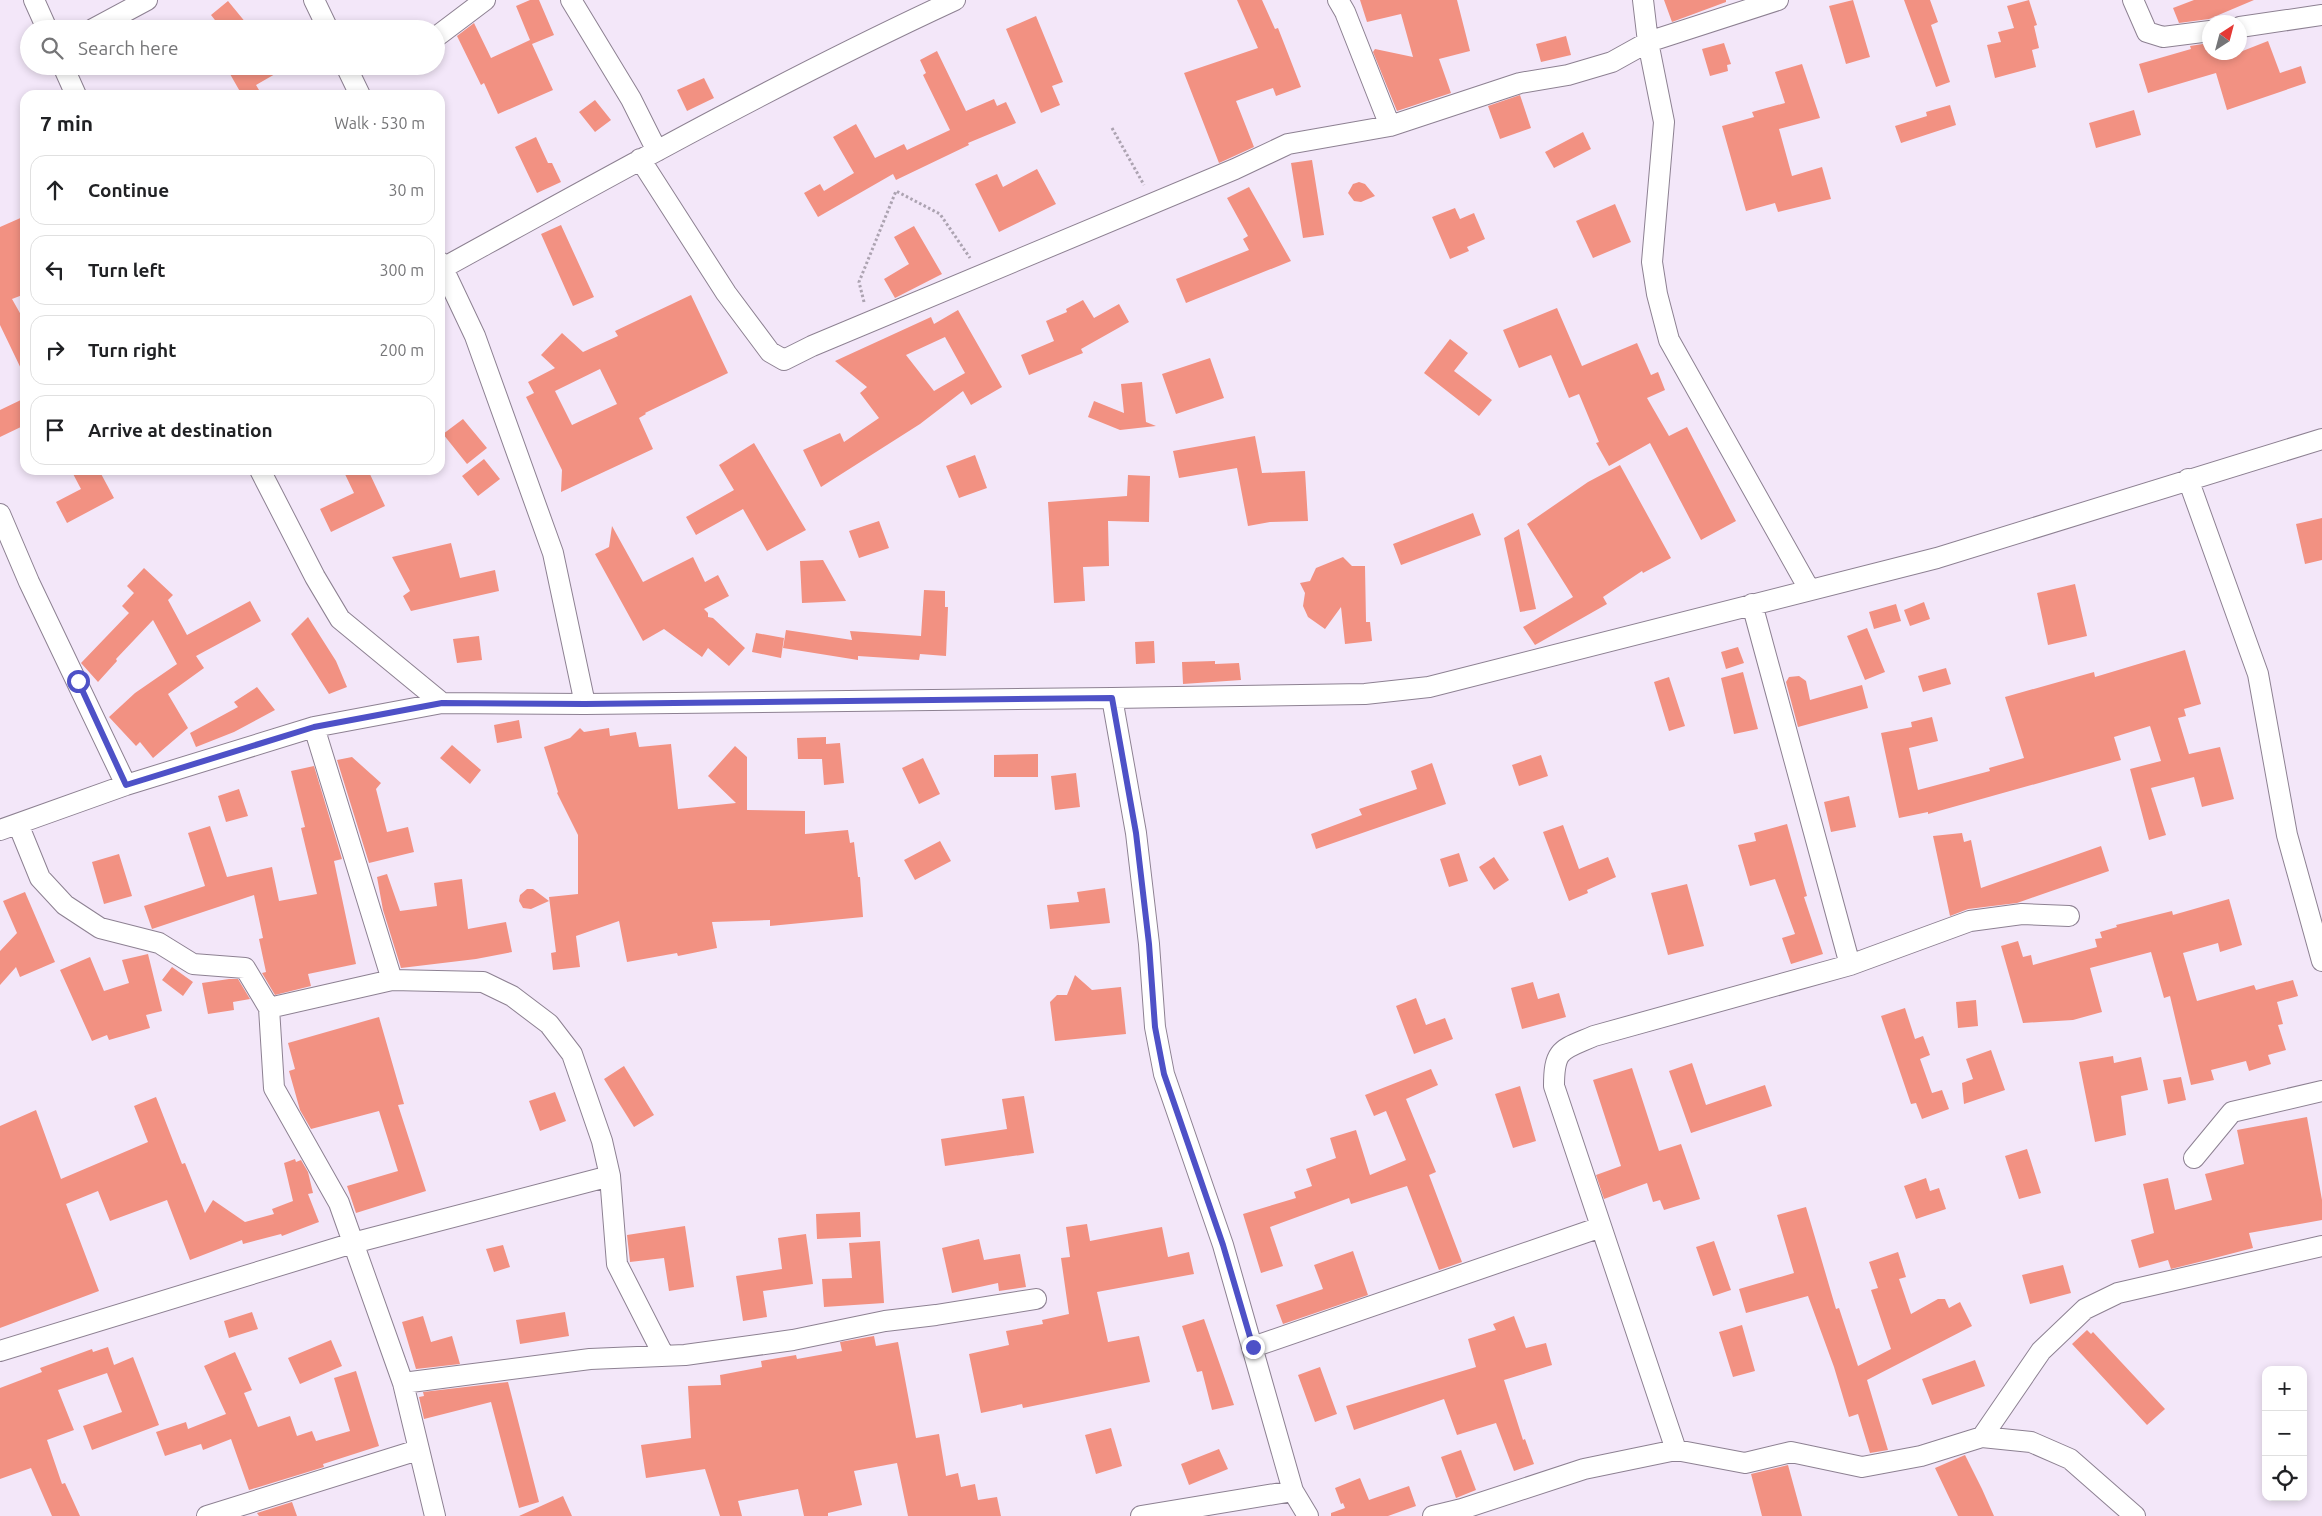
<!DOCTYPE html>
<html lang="en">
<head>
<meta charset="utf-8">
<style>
  body { margin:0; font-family:Ubuntu,sans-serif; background:#f2f2f2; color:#202124 }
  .controls { position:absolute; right:15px; bottom:15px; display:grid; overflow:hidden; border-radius:10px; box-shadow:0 2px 8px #0003 }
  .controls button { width:45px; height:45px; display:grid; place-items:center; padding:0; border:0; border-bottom:1px solid #e0e0e0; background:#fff; color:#202124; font:25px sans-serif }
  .compass { position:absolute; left:2202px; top:15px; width:45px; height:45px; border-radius:50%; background:#fff; box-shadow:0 2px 8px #0003; rotate:36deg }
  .stop { position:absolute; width:15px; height:15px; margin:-11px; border:4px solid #4e51c7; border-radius:50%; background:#fff }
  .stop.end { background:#4e51c7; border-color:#fff; box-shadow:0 1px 5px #0008 }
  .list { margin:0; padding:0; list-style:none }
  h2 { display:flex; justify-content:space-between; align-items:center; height:65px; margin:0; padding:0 20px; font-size:21px }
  h2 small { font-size:16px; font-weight:400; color:#757577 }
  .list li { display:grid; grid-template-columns:32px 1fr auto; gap:15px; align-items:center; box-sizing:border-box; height:70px; margin:0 10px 10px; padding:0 10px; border:1px solid #e0e0e0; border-radius:15px }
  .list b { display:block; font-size:19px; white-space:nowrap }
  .list em { font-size:16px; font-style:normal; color:#757577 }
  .icon { flex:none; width:28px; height:28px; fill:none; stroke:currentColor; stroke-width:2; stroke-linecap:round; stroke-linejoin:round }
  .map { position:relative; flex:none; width:2322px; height:1516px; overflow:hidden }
  .search { position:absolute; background:#fff; box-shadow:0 2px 8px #0003; left:20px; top:20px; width:425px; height:55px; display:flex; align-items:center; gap:12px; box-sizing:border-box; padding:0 18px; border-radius:28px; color:#757577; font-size:19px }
  .panel { position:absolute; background:#fff; box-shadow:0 2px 8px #0003; left:20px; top:90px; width:425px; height:385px; border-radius:15px }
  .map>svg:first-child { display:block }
</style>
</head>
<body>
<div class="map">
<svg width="2322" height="1516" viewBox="0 0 2322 1516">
  <rect width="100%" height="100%" fill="#f3e7f9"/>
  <path fill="#f29182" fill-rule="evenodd" d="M530,0H539L554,35L532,44L553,90L498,114L484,83L481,85L457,36L474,23L491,58L530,40L516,6Z
    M1237,0H1262L1275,29L1278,28L1301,87L1276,96L1273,88L1236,101L1254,147L1219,163L1184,73L1258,48Z
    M1360,0H1457L1470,51L1439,59L1451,93L1397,111L1373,52L1375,49L1413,57L1401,14L1367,22Z
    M1664,0H1726V2L1672,22Z
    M1853,0L1870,57L1846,64L1829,6Z
    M1904,0H1930L1938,22L1931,25L1950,82L1936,87Z
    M2029,0L2037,25L2034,26L2039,48L2032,50L2036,67L1995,78L1987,45L2001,42L1998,32L2014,28L2007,6Z
    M2194,0H2254L2209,19L2179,23L2173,8Z
    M228,1L251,29H222L211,15Z
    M1036,16L1063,82L1052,86L1060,105L1041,113L1006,29Z
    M1566,36L1571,55L1541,62L1536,44Z
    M2268,41L2280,73L2301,66L2306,83L2227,110L2216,73L2148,93L2139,64L2191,49L2190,46L2209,43L2210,52H2240Z
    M1724,43L1731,64L1727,65L1728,71L1710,76L1702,49Z
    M937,51L966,111L994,99L997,106L1006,102L1016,123L968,143L969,145L896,180L893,174L818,217L804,193L820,184L824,191L854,173L833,137L856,124L875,158L904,144L907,150L950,130L923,75L926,73L920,60Z
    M1802,64L1820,118L1779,129L1792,176L1822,167L1831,199L1778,212L1775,203L1746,211L1722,126L1754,117L1752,112L1785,103L1775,72Z
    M243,66H289L256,85L262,95H242L230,74Z
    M704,78L714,98L687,111L677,90Z
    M1520,95L1531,128L1500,139L1488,106Z
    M595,100L611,120L595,132L579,112Z
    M1950,105L1956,125L1901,143L1895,126L1927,116L1926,112Z
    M2134,110L2141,135L2096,148L2089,123Z
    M1583,132L1591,149L1554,168L1545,152Z
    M536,137L548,163H552L561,182L537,193L515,147Z
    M1312,160L1324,235L1303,238L1291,163Z
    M1037,169L1056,204L999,232L975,184L997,174L1003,187Z
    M1359,182L1365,184L1375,196L1361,202L1354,201L1348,193L1353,184Z
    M1249,187L1291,261L1186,303L1176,279L1249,250L1243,239L1248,236L1227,198Z
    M1615,204L1631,242L1593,258L1576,221Z
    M1455,208L1460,219L1474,213L1485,239L1467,247L1469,251L1450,259L1432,217Z
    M25,216V294L12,299L25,322V377L0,325V227Z
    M561,225L594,297L573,306L541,234Z
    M914,226L942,274L895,298L884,279L909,264L894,237Z
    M691,295L728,373L645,413L646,414L639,418L653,449L561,492L562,470L526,397L534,393L528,382L555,368L541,355L562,333L583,352L618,336L615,331ZM600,369L617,404L572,425L555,391Z
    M1083,300L1094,318L1119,304L1129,322L1081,349L1083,353L1029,375L1021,355L1054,341L1046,321L1067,312L1066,309Z
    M1557,308L1582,366L1637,343L1651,375L1658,372L1665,390L1647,398L1669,436L1687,427L1736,521L1701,540L1650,443L1609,466L1596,443L1599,442L1579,394L1569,398L1551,355L1519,368L1503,330Z
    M958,310L1002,387L971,405L963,391L920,424L821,487L803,450L840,433L844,442L879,418L860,393L867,387L835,361L931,317L934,324ZM945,337L965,373L934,391L906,355Z
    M1450,339L1468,353L1454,371L1492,400L1479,416L1424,373Z
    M1210,358L1224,398L1176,414L1162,374Z
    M1142,382L1146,422L1156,426L1120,430L1088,417L1094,401L1124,413L1121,384Z
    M25,398V425L0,437V410Z
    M463,419L487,448L467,464L443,434Z
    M1255,436L1262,473L1305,471L1308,521L1270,522L1248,526L1237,468L1179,478L1173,451Z
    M754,443L806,530L767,551L743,509L696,535L686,517L734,490L719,465Z
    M975,455L987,488L959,498L946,466Z
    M484,459L500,479L478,496L462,476Z
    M1620,465L1671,558L1643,573L1642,571L1603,597L1607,604L1535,645L1523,627L1573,597L1527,524L1588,482Z
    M71,470H99L114,498L67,523L56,502L81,489Z
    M343,470H368L385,506L331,532L320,509L354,493Z
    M1128,475L1150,476L1149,522L1108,521L1109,566L1083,567L1085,601L1054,603L1048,502L1127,496Z
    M1473,513L1481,535L1401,565L1393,544Z
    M2322,518V560L2305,564L2296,524Z
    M879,521L889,548L859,558L849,531Z
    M612,526L643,582L693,557L705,582L718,575L729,596L704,609L708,613V617L713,618L745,648L729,666L708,648L702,657L664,629L643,641L595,554L609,547Z
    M1519,529L1536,609L1520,612L1504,538Z
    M451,543L460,578L495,570L499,591L411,611L403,596L410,591L392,557Z
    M1343,557L1352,566H1365L1366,622H1370L1372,641L1345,644L1341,607L1325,629L1308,617L1303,606L1305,593L1300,583L1310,581L1316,568Z
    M823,560L846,601L802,603L800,561Z
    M144,568L173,595L168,600L187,635L250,601L261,621L196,656L204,668L168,694L188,728L153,758L140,742L136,746L109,717L135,693L177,664L153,620L116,659L117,661L98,682L81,663L129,613L122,606L134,593L127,586Z
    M2075,584L2087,636L2048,645L2037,593Z
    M924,590L945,591V607H948L946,656L920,654L919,660L858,656V660L783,648L786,630L852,640L850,631L921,636Z
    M1924,602L1930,619L1910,626L1904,610Z
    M1896,604L1901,621L1874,629L1869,612Z
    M308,617L336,661L347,687L329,694L291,634Z
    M1867,628L1885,672L1865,680L1847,636Z
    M756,633L784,638L781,658L752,652Z
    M479,636L482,660L457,663L453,639Z
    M1154,641L1155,663L1136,664L1135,642Z
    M1738,647L1744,663L1726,669L1721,652Z
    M2185,650L2201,704L2184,709L2186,716L2178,718L2189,754L2220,747L2234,799L2202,807L2194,777L2151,788L2166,835L2149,840L2130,769L2161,761L2150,726L2114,737L2121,760L1928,814V812L1899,818L1881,733L1912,727L1911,722L1932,717L1938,741L1909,748L1918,790L1990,771L1989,768L2024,758L2005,697L2094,672L2095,677Z
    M1215,661V664L1239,663L1241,680L1183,684L1182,662Z
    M1946,668L1951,684L1923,692L1918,676Z
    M1743,672L1758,729L1734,734L1721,678Z
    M1799,676L1806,681L1810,700L1862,685L1868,708L1798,727L1786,682L1789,677Z
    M1669,677L1685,726L1669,731L1654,682Z
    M257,687L275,710L234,732L196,747L190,733L238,707L234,702Z
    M519,720L522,738L497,743L494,725Z
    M580,728L584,732L609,728L610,736L636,732L639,747L671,744L678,809L736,803L708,776L735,746L747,757V810L805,811V834L848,830L850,843L854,842L858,877H860L863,917L770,926V920L712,922L717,948L678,956L677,953L627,962L619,921L576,936L580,967L553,970L551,953L556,952L549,897L578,894V835L557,793L558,792L544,747L570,738Z
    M826,737V744L840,743L844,783L824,785L822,759H798L797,738Z
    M452,745L481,770L470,784L440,758Z
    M1038,754V777H994V755Z
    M1541,755L1548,776L1519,786L1512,765Z
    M352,757L381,783L376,789L387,832L408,827L414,852L369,863L337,760Z
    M923,758L940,794L919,804L902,768Z
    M1432,763L1446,804L1316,849L1311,834L1362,815L1359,809L1417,789L1411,771Z
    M314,766L342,859L334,861L356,964L308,974L311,986L275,995L262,973L266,972L259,939L263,938L254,895L152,929L144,906L205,886L188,833L210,826L227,877L272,867L279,901L317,894L301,828L305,827L291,771Z
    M1076,773L1080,807L1055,810L1051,776Z
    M239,789L248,816L226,822L218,796Z
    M1849,796L1856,827L1831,832L1824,802Z
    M1787,824L1807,896L1804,897L1823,954L1791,964L1782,938L1795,934L1775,879L1750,886L1738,845L1756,841L1754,833Z
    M1563,825L1579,869L1608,857L1616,877L1587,890L1588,893L1569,901L1543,832Z
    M1962,833L1964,842L1971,840L1981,888L2101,846L2109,871L2017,903L1968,909L1950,916L1933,836Z
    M940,841L951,861L915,880L904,860Z
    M1459,853L1468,881L1449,887L1440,859Z
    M119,854L132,896L104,904L92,862Z
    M1494,857L1509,880L1494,890L1479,867Z
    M387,874L400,911L437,906L434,883L462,879L468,929L506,922L512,952L476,959L401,968L383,910L377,877Z
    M1687,884L1704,946L1668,955L1651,893Z
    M1105,888L1110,923L1050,929L1047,905L1079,902L1077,892Z
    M527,889H533L549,901L531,909L523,908L519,901L520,895Z
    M25,892L55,962L20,977L16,967L0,985V951L17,933L3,901Z
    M2229,899L2242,945L2220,952L2218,943L2183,953L2197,1001L2254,985L2256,990L2293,980L2298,996L2277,1002L2283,1024L2278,1025L2286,1050L2268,1055L2271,1064L2249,1071L2246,1061L2211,1070L2214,1080L2191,1085L2170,996L2164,998L2151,952L2090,968L2102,1012L2073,1020L2023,1023L2001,946L2018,941L2023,957L2031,955L2033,965L2097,947L2095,939L2102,938L2100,932L2117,927L2116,925L2172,911L2173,915Z
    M148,954L162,1011L146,1015L150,1028L109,1040L107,1035L92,1041L60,970L90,957L104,991L129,983L122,960Z
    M172,967L193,982L183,996L162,980Z
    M1075,975L1092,990L1121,987L1126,1034L1055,1041L1050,1002L1057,995H1067Z
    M229,979H238L250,999L233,1002L234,1010L208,1014L202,983Z
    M1533,982L1538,999L1559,993L1566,1017L1522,1029L1511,988Z
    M1416,998L1426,1025L1445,1018L1453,1039L1414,1054L1396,1006Z
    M1976,1000L1978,1026L1958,1028L1956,1002Z
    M1905,1008L1915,1039L1923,1036L1930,1055L1920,1059L1932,1093L1942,1090L1949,1109L1922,1119L1916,1103L1911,1104L1881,1016Z
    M379,1017L404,1104L398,1105L426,1191L356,1213L347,1186L398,1171L379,1111L311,1129L300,1110L289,1071L295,1069L288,1043Z
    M1991,1050L2005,1090L1964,1104L1962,1083L1973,1079L1966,1059Z
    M2113,1056L2114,1063L2141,1057L2148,1090L2121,1096L2126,1135L2095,1142L2079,1062Z
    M1692,1063L1706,1105L1765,1085L1772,1106L1691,1133L1669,1071Z
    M624,1066L654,1115L634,1127L604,1079Z
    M1632,1068L1659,1151L1681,1144L1700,1199L1664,1210L1660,1200L1653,1202L1647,1183L1604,1199L1596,1175L1621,1166L1593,1080Z
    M1431,1069L1438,1085L1406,1099L1436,1172L1429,1175L1462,1262L1439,1270L1407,1186L1351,1204L1349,1198L1270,1227L1283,1266L1261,1273L1243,1214L1296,1198L1294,1192L1312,1186L1306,1169L1336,1158L1330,1138L1356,1130L1370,1175L1406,1160L1386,1111L1374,1116L1365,1095Z
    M2181,1077L2186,1100L2168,1104L2163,1080Z
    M1520,1086L1536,1141L1513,1148L1495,1094Z
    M555,1092L566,1121L540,1131L529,1101Z
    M1024,1096L1034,1153L945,1166L941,1139L1007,1129L1002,1099Z
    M156,1097L182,1164L185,1163L205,1213L213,1200L245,1222L274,1214L272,1209L293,1201L284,1163L295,1159L296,1162L301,1160L308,1172L313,1193L308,1194L319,1222L282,1236L281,1234L243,1244L242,1240L190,1260L167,1200L110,1221L98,1191L66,1204L99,1291L0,1328V1126L36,1110L61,1179L148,1142L134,1106Z
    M2307,1117L2322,1200V1220L2249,1233L2253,1248L2203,1261L2171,1269L2168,1260L2139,1268L2131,1240L2154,1233L2143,1184L2168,1178L2175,1210L2212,1200L2205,1174L2244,1164L2237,1130Z
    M2027,1149L2041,1193L2019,1199L2005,1156Z
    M1926,1178L1930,1191L1939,1188L1946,1209L1916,1219L1904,1186Z
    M1806,1207L1836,1309L1839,1308L1858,1366L1891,1349L1871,1290L1878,1288L1869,1262L1898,1252L1906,1277L1899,1279L1911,1314L1938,1299H1945L1949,1308L1960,1302L1972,1326L1867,1380L1888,1450L1870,1453L1858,1414L1849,1417L1834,1367L1808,1296L1746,1313L1739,1289L1794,1273L1777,1215Z
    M860,1212L861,1237L817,1239L816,1214Z
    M1087,1224L1090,1241L1162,1227L1168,1257L1189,1252L1194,1274L1097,1292L1108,1342L1139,1336L1150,1382L1023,1408L1022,1404L981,1413L969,1354L1009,1345L1006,1331L1043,1324L1042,1320L1069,1314L1061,1258L1070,1257L1066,1227Z
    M685,1226L694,1287L669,1291L664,1258L630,1262L627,1235Z
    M806,1234L813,1284L763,1291L767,1317L743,1321L736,1276L782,1269L778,1238Z
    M979,1239L984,1260L1020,1254L1026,1287L999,1291L998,1283L952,1293L942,1248Z
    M880,1241L884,1303L824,1307L822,1279L852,1278L849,1243Z
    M1714,1241L1731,1290L1713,1296L1696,1247Z
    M503,1245L510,1267L494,1272L486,1249Z
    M1353,1251L1368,1295L1283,1324L1276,1305L1323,1289L1314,1265Z
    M2063,1265L2071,1293L2030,1304L2022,1275Z
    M252,1312L258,1329L229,1338L224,1321Z
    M565,1312L569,1336L520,1344L516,1320Z
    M423,1316L431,1342L452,1336L460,1364L416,1369L402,1322Z
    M1514,1316L1526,1348L1546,1343L1552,1365L1504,1380L1523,1440L1525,1439L1534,1464L1514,1471L1496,1423L1457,1435L1444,1399L1354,1430L1346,1406L1476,1367L1468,1339L1496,1330L1493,1324Z
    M1204,1319L1234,1405L1212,1410L1202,1371L1197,1372L1182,1326Z
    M1742,1325L1755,1371L1733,1377L1719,1332Z
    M2087,1330L2091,1334L2093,1332L2165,1409L2147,1425L2072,1344Z
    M874,1336L876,1346L898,1342L916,1438L939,1434L946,1476L958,1473L961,1487L975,1484L978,1500L997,1497L1001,1516H908L897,1463L854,1471L862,1505L828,1513V1516H804L798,1489L738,1501L742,1516H720L705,1469L646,1478L641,1445L691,1438L688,1386L721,1385L720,1375L762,1367L761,1361L796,1355L797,1359L842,1351L840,1342Z
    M331,1340L342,1366L300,1384L288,1358Z
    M108,1347L114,1365L133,1357L159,1425L92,1450L83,1426L122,1412L107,1373L58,1390L74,1430L47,1440L62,1484L65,1483L80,1516H52L31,1468L0,1479V1388L42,1372L40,1368L92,1349L93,1352Z
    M235,1352L252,1390L244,1393L258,1427L290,1416L297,1436L312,1431L316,1441L350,1431L334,1378L356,1371L379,1446L323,1464L324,1467L249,1490L231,1439L203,1450L201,1444L165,1456L156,1432L186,1422L188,1429L226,1414L204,1366Z
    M1975,1360L1985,1386L1932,1405L1922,1379Z
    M1320,1367L1337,1414L1315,1422L1298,1375Z
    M508,1382L539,1502L519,1508L491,1402L424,1419L419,1397L424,1396L423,1392Z
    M1111,1428L1122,1466L1096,1474L1085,1435Z
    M1219,1449L1228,1469L1189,1485L1181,1464Z
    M1461,1450L1476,1490L1456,1498L1441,1457Z
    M1965,1455L1982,1489L1994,1516H1958L1935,1468Z
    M1788,1465L1802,1516H1762L1751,1474Z
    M1360,1478L1369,1500L1409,1486L1416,1506L1388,1516H1331V1513L1345,1508L1343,1503L1341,1504L1335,1488Z
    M563,1496L572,1516H519Z
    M292,1502L297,1516H259L257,1513Z"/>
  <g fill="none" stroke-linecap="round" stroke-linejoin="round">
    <defs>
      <path id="street" d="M34,0L47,29
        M314,0L328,29
        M571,0L631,99L657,151
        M1338,0L1345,12L1390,126
        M1643,0L1648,42L1664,122L1652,262L1657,294L1669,340L1809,589
        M2133,0L2147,32L2163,37L2210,31
        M2240,27L2322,15
        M93,29L147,0
        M436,37L485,0
        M63,66L76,95
        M346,66L360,95
        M640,159L726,293L770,352L784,360L812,346L1235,169L1288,144L1390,126L1520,83L1568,75L1612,62L1648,42L1778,0
        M440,262L475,336L553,553L585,704
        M443,268C612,175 780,81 955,0
        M260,470L315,577L340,619L442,703
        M2188,479L2258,674L2287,835L2322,961
        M0,514L29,582L126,785
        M1752,604L1850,965
        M1112,698L1136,833L1149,944L1155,1027L1164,1074L1223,1245L1293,1491L1141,1516
        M314,727L392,980
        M18,824L40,878L65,905L100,928L159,943L193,964L245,968L269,1008L274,1088L339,1203L403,1383L435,1516
        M0,830L126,785L314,727L442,703L585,704L1112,698L1365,694L1429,687L1937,558L2322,439
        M269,1008L392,980L483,982L512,996L549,1024L572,1054L602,1141L610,1176L617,1264L664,1356
        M2194,1158L2232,1112L2322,1091
        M1253,1347L1601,1227
        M0,1351L353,1243L610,1176
        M403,1383L590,1359L685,1355L793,1340L885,1321L936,1315L1036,1299
        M1982,1437L2041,1351L2085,1309L2118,1293L2322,1246
        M1676,1450L1554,1086C1554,1048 1562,1050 1594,1036L1850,965L1970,921L2022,914L2069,916
        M1293,1491L1308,1516
        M207,1516L418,1450
        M1433,1516L1462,1509L1584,1469L1676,1450L1745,1463L1791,1452L1862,1467L1921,1456L1982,1437L2031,1442L2070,1459L2135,1516"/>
    </defs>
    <use href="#street" stroke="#8d8192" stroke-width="22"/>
    <path stroke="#aca3b1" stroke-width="3" stroke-dasharray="2.5 2.5" stroke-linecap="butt" d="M1112,128L1144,185
      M864,302L859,282L896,191L940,214L970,258"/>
    <use href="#street" stroke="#fff" stroke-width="20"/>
  </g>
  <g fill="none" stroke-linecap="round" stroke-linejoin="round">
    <path stroke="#4e51c7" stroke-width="6" d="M78,681L126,785L314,727L442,703L585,704L1112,698L1136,833L1149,944L1155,1027L1164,1074L1223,1245L1253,1347"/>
  </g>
</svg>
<div class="controls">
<button>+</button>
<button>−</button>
<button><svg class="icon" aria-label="locate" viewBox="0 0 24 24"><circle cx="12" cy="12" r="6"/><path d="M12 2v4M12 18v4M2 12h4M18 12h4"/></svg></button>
</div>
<svg class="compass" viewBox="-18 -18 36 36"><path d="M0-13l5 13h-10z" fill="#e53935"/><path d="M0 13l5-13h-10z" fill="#757577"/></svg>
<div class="stop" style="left:78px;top:681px"></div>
<div class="stop end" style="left:1253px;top:1347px"></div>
<div class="search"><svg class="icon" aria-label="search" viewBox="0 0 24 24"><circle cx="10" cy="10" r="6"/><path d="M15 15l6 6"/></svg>Search here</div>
<section class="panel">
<h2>7 min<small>Walk · 530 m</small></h2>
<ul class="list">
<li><svg class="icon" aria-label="ahead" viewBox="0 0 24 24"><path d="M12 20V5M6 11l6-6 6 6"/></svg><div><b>Continue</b></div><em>30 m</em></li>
<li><svg class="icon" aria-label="left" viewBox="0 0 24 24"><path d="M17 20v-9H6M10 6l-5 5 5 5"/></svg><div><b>Turn left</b></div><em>300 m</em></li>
<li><svg class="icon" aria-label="right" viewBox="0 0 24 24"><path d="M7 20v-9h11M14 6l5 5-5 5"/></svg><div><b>Turn right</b></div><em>200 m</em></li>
<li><svg class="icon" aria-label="arrive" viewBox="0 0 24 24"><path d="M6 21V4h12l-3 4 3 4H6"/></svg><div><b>Arrive at destination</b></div></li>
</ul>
</section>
</div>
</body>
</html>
